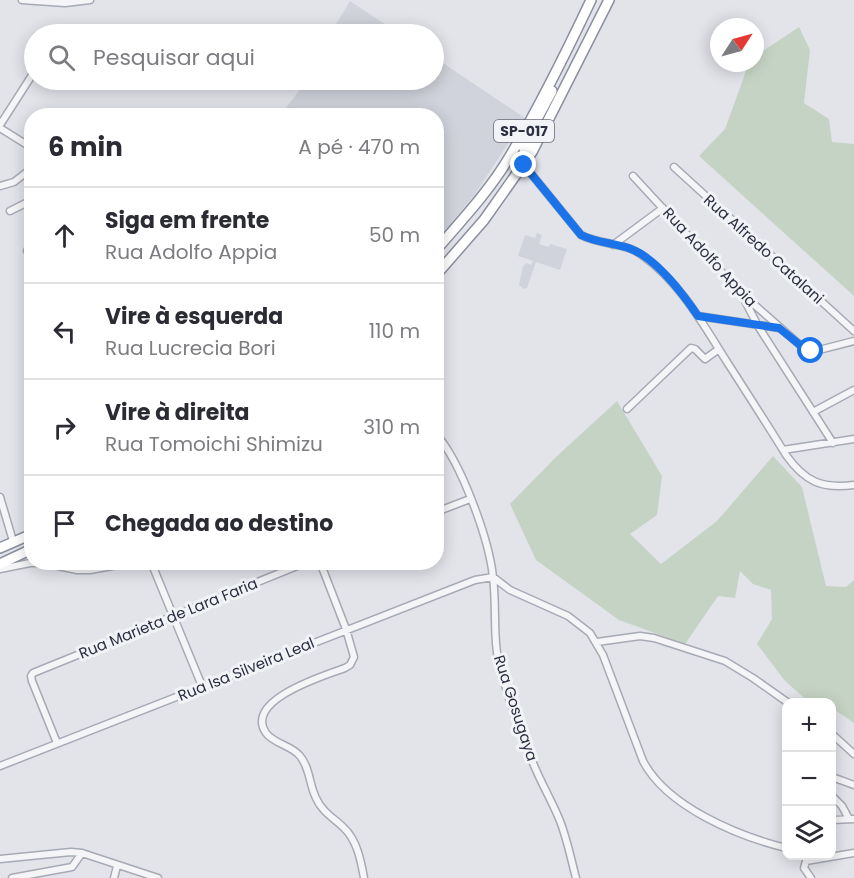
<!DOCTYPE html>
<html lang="pt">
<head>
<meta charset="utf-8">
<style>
  body { margin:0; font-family:Poppins,sans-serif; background:#f7f7f7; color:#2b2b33 }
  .controls { position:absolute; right:18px; bottom:18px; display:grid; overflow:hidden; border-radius:12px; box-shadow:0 3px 15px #0003 }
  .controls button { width:54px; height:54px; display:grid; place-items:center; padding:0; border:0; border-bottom:2px solid #e1e1e2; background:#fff; color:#2b2b33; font:30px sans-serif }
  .compass { position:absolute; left:710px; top:18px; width:54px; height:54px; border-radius:50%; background:#fff; box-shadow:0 3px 15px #0003; rotate:54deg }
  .stop { position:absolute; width:18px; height:18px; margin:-14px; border:4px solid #1a73e8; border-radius:50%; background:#fff }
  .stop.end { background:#1a73e8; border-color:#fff; box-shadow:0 2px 6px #0008 }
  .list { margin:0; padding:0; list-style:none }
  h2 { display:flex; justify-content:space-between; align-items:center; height:78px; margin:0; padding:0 24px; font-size:26px }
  h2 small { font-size:20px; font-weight:400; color:#7c7c81 }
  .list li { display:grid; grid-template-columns:39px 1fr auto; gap:18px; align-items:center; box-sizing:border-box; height:96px; padding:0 24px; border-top:2px solid #e1e1e2 }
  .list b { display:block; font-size:22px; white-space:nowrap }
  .list p { margin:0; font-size:20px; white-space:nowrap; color:#7c7c81 }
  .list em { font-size:20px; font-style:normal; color:#7c7c81 }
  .icon { flex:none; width:33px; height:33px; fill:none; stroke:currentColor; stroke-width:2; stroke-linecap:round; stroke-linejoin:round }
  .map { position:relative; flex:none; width:854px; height:878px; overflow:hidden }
  .search { position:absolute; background:#fff; box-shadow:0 3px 15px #0003; left:24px; top:24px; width:420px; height:66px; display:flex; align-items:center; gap:15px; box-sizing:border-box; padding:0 21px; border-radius:33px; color:#7c7c81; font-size:22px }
  .panel { position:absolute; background:#fff; box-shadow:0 3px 15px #0003; left:24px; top:108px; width:420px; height:462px; border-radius:24px }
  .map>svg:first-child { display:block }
  .built { fill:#d0d3db }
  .green { fill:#c5d3c4 }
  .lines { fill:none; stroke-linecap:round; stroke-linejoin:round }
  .minor-casing { stroke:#a7aab4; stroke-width:9 }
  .highway-casing { stroke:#8a8f9f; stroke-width:12 }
  .minor { stroke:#f5f5f8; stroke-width:6 }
  .highway { stroke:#fff; stroke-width:9 }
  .route { stroke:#1a73e8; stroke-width:8 }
  .labels { text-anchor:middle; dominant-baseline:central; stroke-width:6; stroke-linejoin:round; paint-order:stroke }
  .shield { fill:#f2f3f7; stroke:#676a78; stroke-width:1.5 }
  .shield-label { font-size:14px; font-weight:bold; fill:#2b2f41 }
  .street-label { font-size:15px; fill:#2b2f41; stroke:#f2f3f7 }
</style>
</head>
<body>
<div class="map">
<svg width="854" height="878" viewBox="0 0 854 878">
  <rect width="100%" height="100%" fill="#e2e4ea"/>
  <!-- built -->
  <path class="built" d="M350 1 400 34H330Z
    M434 57 525 118 475 194 437 240 436 116H280L307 80H434Z
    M537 233 542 235 539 244 549 247 550 244 567 249 560 270 536 262 527 288 524 289 519 285 523 266 526 263 531 265 533 261 518 256 525 235 535 238Z"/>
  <!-- green -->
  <path class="green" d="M799 27 810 50 804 103 829 119 832 142 854 144V296L699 156 725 129 749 63H755V56Z
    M617 401 662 476 657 515 630 534 661 564 717 521 773 456 802 487 826 586 846 587 854 580V723L835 710H832V702H809L785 681 757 644 772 619 771 590 753 584 740 571 735 598 718 596 685 644 619 620 536 560 510 504 556 457Z"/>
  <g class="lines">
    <defs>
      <path id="minor" d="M22 0 65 3 90 0
        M0 125 34 72
        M0 128 32 148
        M524 165 581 235C600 245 624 242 642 255 680 282 703 324 727 362 747 393 767 424 786 455 805 482 822 489 854 485
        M674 167 854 331
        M633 176 741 293 800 345 815 351 854 341
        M0 186 14 182 32 168
        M10 211 32 200
        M613 245 663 208
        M27 251 32 243
        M744 299 758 326 833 443
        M698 316 779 328
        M627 409 691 348 695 349 705 359 719 349
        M813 412 854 390
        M436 434C461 462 489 539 493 577 497 609 492 641 501 672 510 703 521 733 533 763 541 783 552 801 560 821 567 839 571 859 576 878
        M783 450 854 439
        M0 497 13 541
        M436 512 470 499
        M151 562 202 686
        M320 562 346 629 354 657 350 665 345 668C326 675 243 700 266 733 274 744 291 745 300 756 310 768 309 784 316 798 322 812 334 818 344 828 357 840 361 861 364 878
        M0 569 30 563H44L77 570H90L134 562
        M597 642 640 636 654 638 725 661 753 678 787 702
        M832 734 854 754
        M57 743 32 681 31 676 33 673 307 562
        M0 766 475 580 493 577 510 590 568 616 590 633 603 655 643 761C667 807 738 836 786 848
        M832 777 854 785
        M832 796 842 806 849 819
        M832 820 854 819
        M82 853 158 878
        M0 859 71 852 82 853 72 867 12 878
        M114 878 117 866
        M811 878 804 868 806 861 854 853"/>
      <path id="highway" d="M530 132 552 91
        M532 152H526L524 149 536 128
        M436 250C462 220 490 190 510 156 540 106 566 53 591 0
        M436 275 484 220 532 152 609 0
        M0 548 32 534
        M0 564 32 549"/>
    </defs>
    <!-- minor casing -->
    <use href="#minor" class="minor-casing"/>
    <!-- highway casing -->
    <use href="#highway" class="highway-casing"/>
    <!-- minor -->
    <use href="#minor" class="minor"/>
    <!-- highway -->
    <use href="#highway" class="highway"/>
  </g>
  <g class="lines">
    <!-- route -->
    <path class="route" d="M524 165 581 235C597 243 615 243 631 249 657 259 683 294 698 316L779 328 800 345 811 351"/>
  </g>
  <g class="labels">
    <!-- shield labels -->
    <rect class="shield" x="494" y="120" width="60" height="22" rx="4.5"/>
    <g class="shield-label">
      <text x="524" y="131">SP-017</text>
    </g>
    <!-- street labels -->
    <g class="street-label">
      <text transform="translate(764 249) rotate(42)">Rua Alfredo Catalani</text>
      <text transform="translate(710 257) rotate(47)">Rua Adolfo Appia</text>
      <text transform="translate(168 618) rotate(-22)">Rua Marieta de Lara Faria</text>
      <text transform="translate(246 669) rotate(-22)">Rua Isa Silveira Leal</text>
      <text transform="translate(516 708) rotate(72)">Rua Gosugaya</text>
    </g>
  </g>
</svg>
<div class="controls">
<button>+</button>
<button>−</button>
<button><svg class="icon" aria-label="layers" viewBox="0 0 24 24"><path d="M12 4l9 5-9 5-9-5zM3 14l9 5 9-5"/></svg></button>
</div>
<svg class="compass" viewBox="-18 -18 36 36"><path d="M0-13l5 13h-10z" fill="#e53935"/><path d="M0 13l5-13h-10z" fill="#7c7c81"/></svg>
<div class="stop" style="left:811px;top:351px"></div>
<div class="stop end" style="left:524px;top:165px"></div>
<div class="search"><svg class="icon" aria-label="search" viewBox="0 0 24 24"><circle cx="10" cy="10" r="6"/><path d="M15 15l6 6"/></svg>Pesquisar aqui</div>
<section class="panel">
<h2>6 min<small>A pé · 470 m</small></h2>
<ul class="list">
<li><svg class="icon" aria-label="ahead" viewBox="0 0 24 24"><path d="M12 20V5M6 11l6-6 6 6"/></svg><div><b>Siga em frente</b><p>Rua Adolfo Appia</p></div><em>50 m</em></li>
<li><svg class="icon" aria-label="left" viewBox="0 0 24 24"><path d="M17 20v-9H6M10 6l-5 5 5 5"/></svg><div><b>Vire à esquerda</b><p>Rua Lucrecia Bori</p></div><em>110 m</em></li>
<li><svg class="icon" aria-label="right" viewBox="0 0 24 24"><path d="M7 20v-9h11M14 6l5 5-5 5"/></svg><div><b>Vire à direita</b><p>Rua Tomoichi Shimizu</p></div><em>310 m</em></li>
<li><svg class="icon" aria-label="arrive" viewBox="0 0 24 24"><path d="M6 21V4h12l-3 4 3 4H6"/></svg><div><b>Chegada ao destino</b></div></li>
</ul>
</section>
</div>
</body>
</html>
